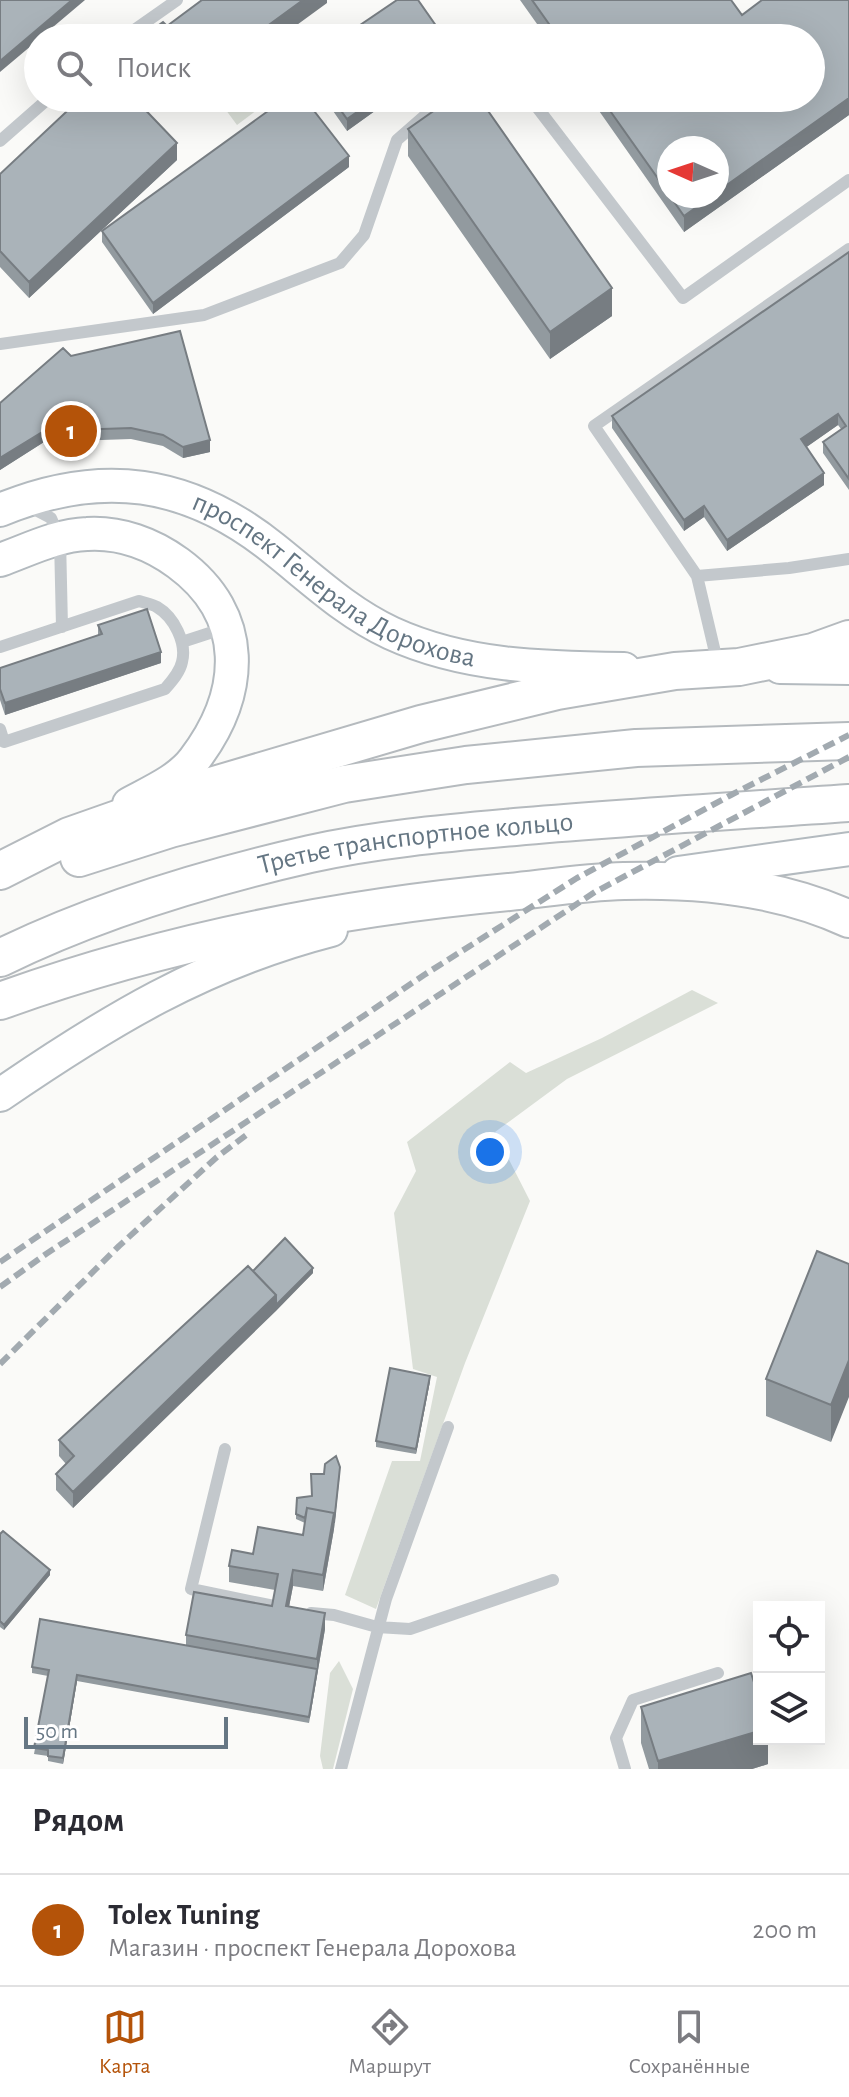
<!DOCTYPE html>
<html lang="ru">
<head>
<meta charset="utf-8">
<style>
  body { margin:0; font-family:"Alegreya Sans",sans-serif; background:#f2f2f3; color:#2b2b33 }
  .controls { position:absolute; right:24px; bottom:24px; display:grid; overflow:hidden; border-radius:0px; box-shadow:0 8px 32px #0002 }
  .controls button { width:72px; height:72px; display:grid; place-items:center; padding:0; border:0; border-bottom:2px solid #e1e1e2; background:#fff; color:#2b2b33; font:40px sans-serif }
  .compass { position:absolute; left:657px; top:136px; width:72px; height:72px; border-radius:50%; background:#fff; box-shadow:0 8px 32px #0002; rotate:273deg }
  .scale { position:absolute; left:24px; bottom:20px; width:204px; box-sizing:border-box; padding-left:8px; border:4px solid #657683; border-top:0; font-size:22px; line-height:28px; white-space:nowrap; color:#657683; -webkit-text-stroke:6px #fff; paint-order:stroke }
  .you { position:absolute; left:490px; top:1152px; width:28px; height:28px; margin:-20px; border:6px solid #fff; border-radius:50%; background:#1a73e8; box-shadow:0 0 0 12px #1a73e833 }
  .badge { display:grid; place-items:center; width:52px; height:52px; border-radius:50%; background:#b45309; color:#fff; font-size:26px; font-weight:700 }
  .pin { position:absolute; translate:-50% -50%; border:4px solid #fff; box-shadow:0 2px 8px #0006 }
  .list { margin:0; padding:0; list-style:none }
  h2 { display:flex; justify-content:space-between; align-items:center; height:104px; margin:0; padding:0 32px; font-size:34px }
  h2 small { font-size:26px; font-weight:400; color:#7c7c81 }
  .list li { display:grid; grid-template-columns:52px 1fr auto; gap:24px; align-items:center; box-sizing:border-box; height:112px; padding:0 32px; border-top:2px solid #e1e1e2 }
  .list b { display:block; font-size:30px; white-space:nowrap }
  .list p { margin:0; font-size:26px; white-space:nowrap; color:#7c7c81 }
  .list em { font-size:26px; font-style:normal; color:#7c7c81 }
  .icon { flex:none; width:44px; height:44px; fill:none; stroke:currentColor; stroke-width:2; stroke-linecap:round; stroke-linejoin:round }
  .map { position:relative; flex:none; width:849px; height:1769px; overflow:hidden }
  .search { position:absolute; background:#fff; box-shadow:0 8px 32px #0002; left:24px; right:24px; top:24px; height:88px; display:flex; align-items:center; gap:20px; box-sizing:border-box; padding:0 28px; border-radius:44px; color:#7c7c81; font-size:30px }
  .sheet { height:216px; background:#fff }
  nav { display:flex; justify-content:space-around; align-items:center; box-sizing:border-box; height:112px; border-top:2px solid #e1e1e2; background:#fff; font-size:22px; color:#7c7c81 }
  nav a { display:grid; justify-items:center; gap:4px }
  nav .on { color:#b45309 }
  .map>svg:first-child { display:block }
  .green { fill:#dadfd7 }
  .lines { fill:none; stroke-linecap:round; stroke-linejoin:round }
  .secondary-casing { stroke:#b3babf; stroke-width:36 }
  .primary-casing { stroke:#b5babe; stroke-width:40 }
  .service { stroke:#c3c8cc; stroke-width:12 }
  .secondary { stroke:#fff; stroke-width:32 }
  .primary { stroke:#fff; stroke-width:36 }
  .rail { stroke:#a2aab0; stroke-width:6; stroke-dasharray:12 6; stroke-linecap:butt }
  .wall { fill:#929a9f; fill-rule:evenodd }
  .shaded-wall { fill:#777d82 }
  .building { fill:#aab3b9; stroke:#777d82; stroke-width:2 }
  .labels { text-anchor:middle; dominant-baseline:central; stroke-width:8; stroke-linejoin:round; paint-order:stroke }
  .street-label { font-size:28px; fill:#657683; stroke:#fff }
</style>
</head>
<body>
<div class="map">
<svg width="849" height="1769" viewBox="0 0 849 1769">
  <rect width="100%" height="100%" fill="#fafaf8"/>
  <!-- green -->
  <path class="green" d="M217 98H273L237 125Z
    M692 990 718 1003 567 1079 495 1132 530 1201 465 1363 376 1609 345 1595 392 1461H420L437 1377 413 1369 394 1213 416 1171 407 1142 510 1062 526 1073 602 1038Z
    M339 1661 353 1689 333 1769H323L320 1756 330 1673Z"/>
  <g class="lines">
    <defs>
      <g id="secondary">
        <path id="s1" d="M0 510C101 468 188 480 273 548 312 579 346 612 391 633 465 667 545 668 624 669"/>
        <path d="M0 560C28 550 57 535 87 534 120 532 152 544 178 563 249 615 245 693 194 760 179 780 151 792 129 804"/>
        <path d="M780 667 849 668"/>
        <path d="M678 873 849 849"/>
        <path d="M0 1095C108 1021 203 963 331 930"/>
      </g>
      <g id="primary">
        <path d="M79 858 170 829 344 784 466 765 636 748 849 741"/>
        <path d="M0 871 69 836 211 786 421 724 557 691 675 671 739 667 813 652 849 639"/>
        <path id="s2" d="M0 958C98 910 205 878 310 854 377 839 448 833 515 827 626 817 738 811 849 803"/>
        <path d="M0 1001C164 942 336 908 509 892 547 888 586 882 624 881 699 879 780 887 849 919"/>
      </g>
    </defs>
    <!-- secondary casing -->
    <use href="#secondary" class="secondary-casing"/>
    <!-- primary casing -->
    <use href="#primary" class="primary-casing"/>
    <!-- service -->
    <path class="service" d="M123 38 177 0
      M530 98 683 298 849 180
      M0 141 49 98
      M0 344 204 315 340 263 364 235 397 140 445 98
      M28 506 51 518 60 539 62 627
      M697 576 594 426 849 249
      M182 642 225 628
      M0 647 139 601C145 603 152 604 157 607 174 617 187 643 182 662 180 672 172 681 165 689L4 742 0 729
      M718 665 697 576 789 568 849 559
      M225 1449 191 1589 274 1606
      M311 1613 334 1615 377 1627 410 1629 553 1580
      M341 1769 386 1599 448 1427
      M625 1769 616 1738 633 1700 718 1673"/>
    <!-- secondary -->
    <use href="#secondary" class="secondary"/>
    <!-- primary -->
    <use href="#primary" class="primary"/>
    <!-- rail -->
    <path class="rail" d="M0 1262 424 975 577 878 731 795 849 735
      M0 1287 46 1254 595 892 849 757
      M0 1364 119 1246 217 1157 249 1133"/>
  </g>
  <!-- wall -->
  <path class="wall" d="M520 0H731L742 15 762 0H849V115L684 232 590 98H811V38H547ZM669 148H717V196H669Z
    M175 98H196L183 108Z
    M324 98H393L347 131Z
    M408 129 612 316 550 359 408 156Z
    M177 160 29 298 0 267V174Z
    M349 167 153 314 102 242V231Z
    M849 252V490L823 453V442L841 429 838 425 806 447 824 485 727 551 704 517 684 531 612 428V416Z
    M71 356 210 452 183 458 163 446 131 439 44 442 0 470V403Z
    M98 625 161 663 5 715 0 700V668L98 635Z
    M849 1264 831 1442 766 1416V1379Z
    M253 1271 313 1273 73 1508 56 1490V1474L66 1464 59 1456V1440Z
    M430 1381 416 1454 376 1447V1441Z
    M340 1473 334 1529 323 1591 293 1586 289 1607 325 1629 309 1723 77 1681 63 1764 48 1761V1756L34 1754 48 1676 32 1673V1667L186 1646V1635L272 1606 275 1590 229 1582V1566L253 1554 303 1535 305 1523 296 1519V1514L312 1497Z
    M0 1534 50 1575 4 1630 0 1627Z
    M641 1707 768 1739V1764L752 1769H649L641 1743Z"/>
  <!-- shaded-wall -->
  <path class="shaded-wall" d="M72 0H85L40 38H38V40L0 72V61Z
    M303 0H327V3L279 38H251Z
    M439 30V38H427Z
    M183 98H196L183 108Z
    M377 98H393L347 131V119Z
    M849 98V115L684 232V216L712 196H717V192Z
    M177 143V160L29 298V282Z
    M349 156V167L153 314V303Z
    M612 288V316L550 359V332Z
    M838 414V425L801 451V439Z
    M44 431V442L0 470V458Z
    M210 440V452L183 458V447Z
    M824 473V485L727 551V540Z
    M704 506V517L684 531V520Z
    M161 652V663L5 715V703Z
    M313 1268V1273L276 1311 73 1508V1492L276 1295Z
    M849 1360V1397L831 1442V1405Z
    M430 1376V1381L416 1454V1449Z
    M340 1467 334 1529 323 1591V1575Z
    M50 1570V1575L4 1630V1625Z
    M293 1570V1586L286 1622V1606Z
    M325 1613V1629L309 1723 317 1669V1659Z
    M77 1675V1681L63 1764V1758Z
    M759 1731V1739H768V1764L752 1769H658V1761Z"/>
  <!-- building -->
  <path class="building" d="M0 0H72L0 61Z
    M202 0H303L251 38H147L145 35 163 22 167 26Z
    M397 0H418L439 30 427 38H341Z
    M532 0H731L742 15 762 0H849V98L717 192V148H669V194L601 98H811V38H559Z
    M81 98H134L177 143 29 282 0 251V174Z
    M286 98H304L349 156 153 303 102 231Z
    M332 98H377L347 119Z
    M452 98H479L612 288 550 332 408 129Z
    M670 196H712L684 216Z
    M849 252V479L823 442 846 426 838 414 801 439 824 473 727 540 704 506 684 520 612 416Z
    M180 331 210 440 183 447 163 435 131 428 44 431 0 458V403L63 348 71 356Z
    M147 609 161 652 5 703 0 689V668L102 634 98 625Z
    M285 1238 313 1268 276 1305V1295L253 1271Z
    M817 1251 849 1264V1360L831 1405 766 1379Z
    M248 1266 276 1295 73 1492 56 1474 74 1456 59 1440Z
    M390 1368 430 1376 416 1449 376 1441Z
    M336 1456 340 1467 334 1523V1513L307 1508 305 1518 296 1514 297 1498 312 1496 311 1474H324L325 1464Z
    M307 1508 334 1513 323 1575 293 1570 286 1606 325 1613 317 1659 186 1635 194 1592 272 1606 278 1574 229 1566 232 1550 253 1554 258 1527 303 1535Z
    M3 1531 50 1570 4 1625 0 1621V1534Z
    M40 1619 317 1669 309 1717 77 1675 63 1758 48 1756V1750L34 1748 49 1670 32 1667Z
    M751 1673 759 1698V1731L658 1761 641 1707Z"/>
  <g class="labels">
    <!-- street labels -->
    <g class="street-label">
      <text stroke="none"><textPath href="#s1" startOffset="362">проспект Генерала Дорохова</textPath></text>
      <text stroke="none"><textPath href="#s2" startOffset="434">Третье транспортное кольцо</textPath></text>
    </g>
  </g>
</svg>
<div class="controls">
<button><svg class="icon" aria-label="locate" viewBox="0 0 24 24"><circle cx="12" cy="12" r="6"/><path d="M12 2v4M12 18v4M2 12h4M18 12h4"/></svg></button>
<button><svg class="icon" aria-label="layers" viewBox="0 0 24 24"><path d="M12 4l9 5-9 5-9-5zM3 14l9 5 9-5"/></svg></button>
</div>
<svg class="compass" viewBox="-18 -18 36 36"><path d="M0-13l5 13h-10z" fill="#e53935"/><path d="M0 13l5-13h-10z" fill="#7c7c81"/></svg>
<div class="scale">50 m</div>
<div class="you"></div>
<div class="pin badge" style="left:71px;top:431px">1</div>
<div class="search"><svg class="icon" aria-label="search" viewBox="0 0 24 24"><circle cx="10" cy="10" r="6"/><path d="M15 15l6 6"/></svg>Поиск</div>
</div>
<section class="sheet">
<h2>Рядом<small></small></h2>
<ul class="list">
<li><span class="badge">1</span><div><b>Tolex Tuning</b><p>Магазин · проспект Генерала Дорохова</p></div><em>200 m</em></li>
</ul>
</section>
<nav>
<a class="on"><svg class="icon" aria-label="map" viewBox="0 0 24 24"><path d="M3 6l6-2 6 2 6-2v14l-6 2-6-2-6 2zM9 4v14M15 6v14"/></svg>Карта</a>
<a><svg class="icon" aria-label="directions" viewBox="0 0 24 24"><path d="M12 3l9 9-9 9-9-9zM9 14v-3h6M13 9l2 2-2 2"/></svg>Маршрут</a>
<a><svg class="icon" aria-label="saved" viewBox="0 0 24 24"><path d="M7 4h10v16l-5-4-5 4z"/></svg>Сохранённые</a>
</nav>
</body>
</html>
